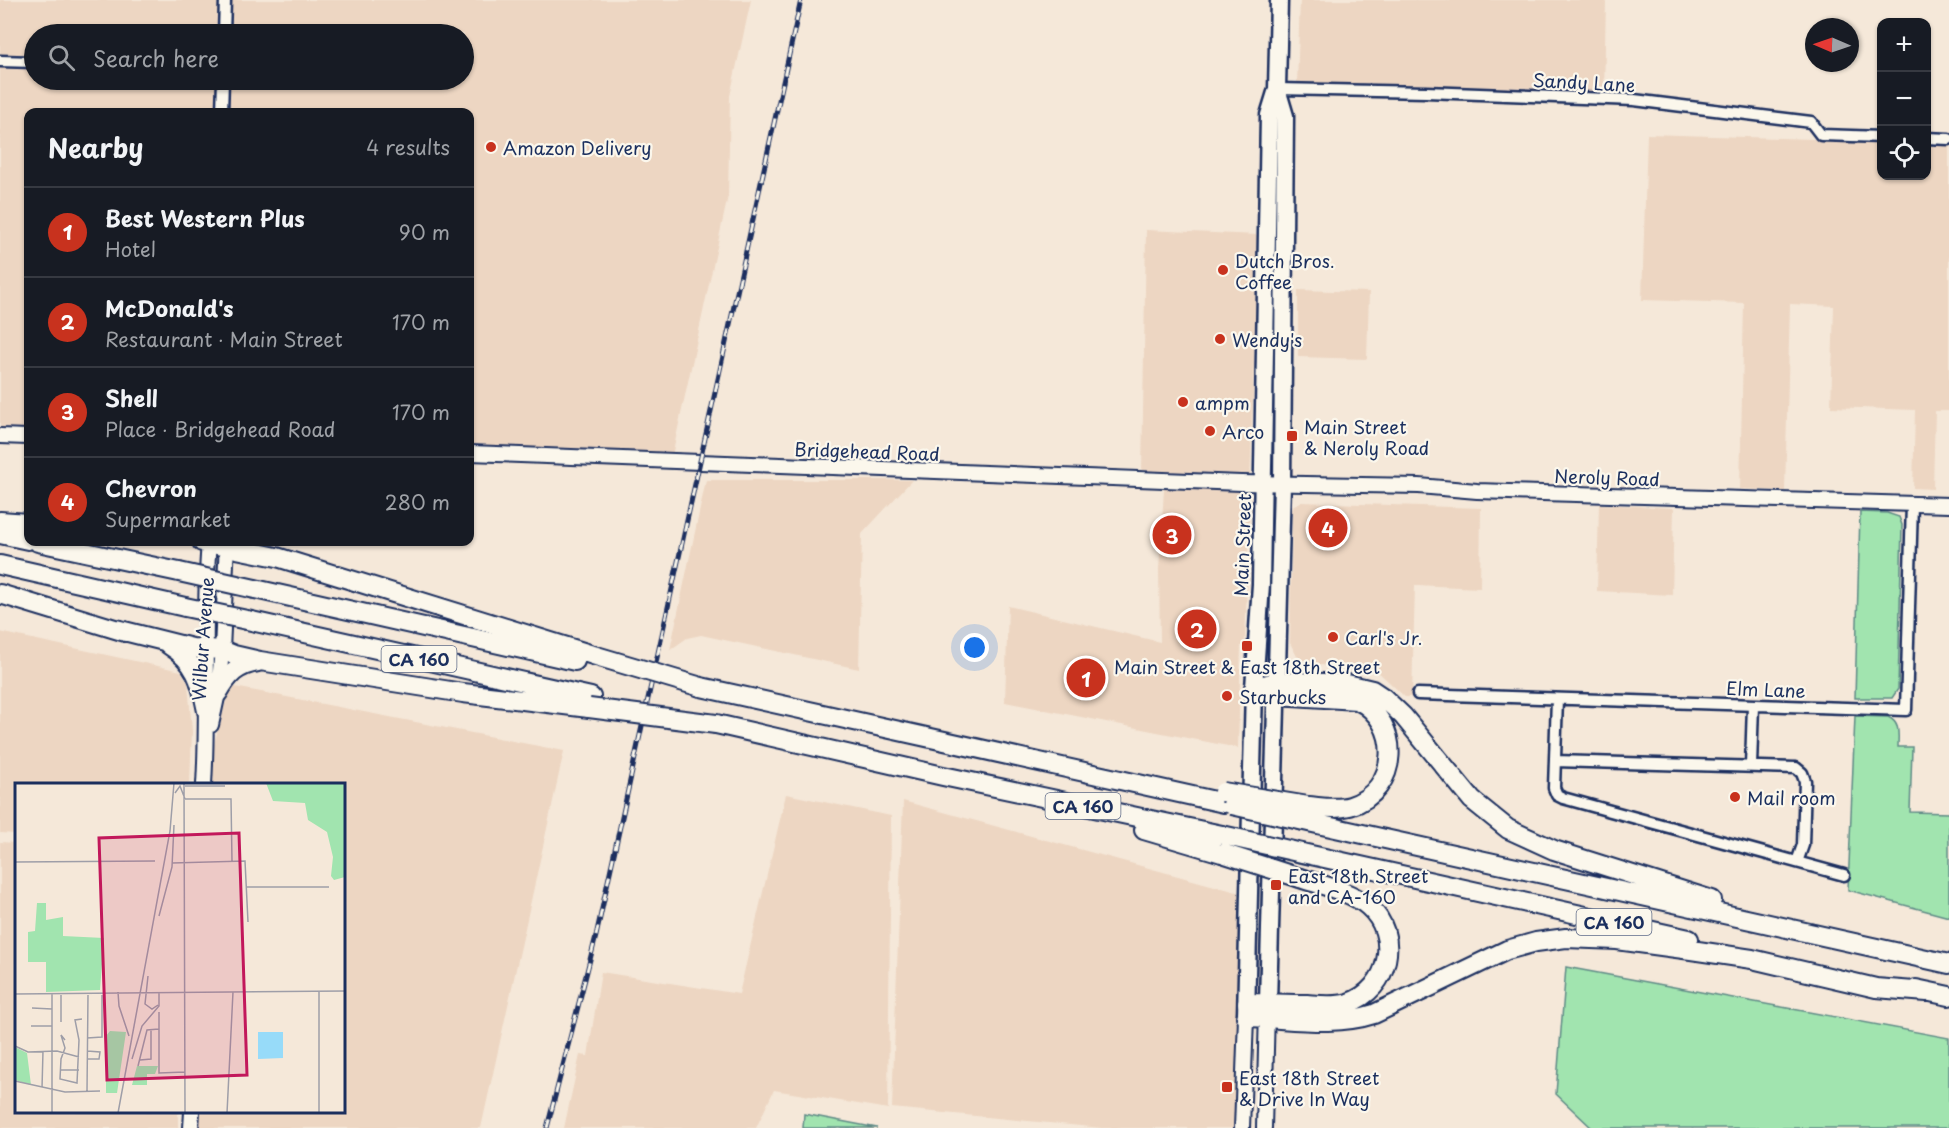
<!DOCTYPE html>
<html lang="en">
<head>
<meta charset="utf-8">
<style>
  body { margin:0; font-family:"Playpen Sans",sans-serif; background:#20242c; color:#f1f3f6 }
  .controls { position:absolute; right:18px; top:18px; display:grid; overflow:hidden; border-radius:12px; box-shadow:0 2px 4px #0004 }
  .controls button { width:54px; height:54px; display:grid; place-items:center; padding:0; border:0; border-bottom:2px solid #363941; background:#171b24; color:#f1f3f6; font:30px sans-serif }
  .compass { position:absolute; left:1805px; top:18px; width:54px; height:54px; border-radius:50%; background:#171b24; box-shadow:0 2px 4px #0004; rotate:272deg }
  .you { position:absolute; left:975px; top:648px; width:21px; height:21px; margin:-15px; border:4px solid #fff; border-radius:50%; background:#1a73e8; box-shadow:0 0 0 9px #1a73e833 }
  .badge { display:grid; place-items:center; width:39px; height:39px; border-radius:50%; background:#c8321e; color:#fff; font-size:20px; font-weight:700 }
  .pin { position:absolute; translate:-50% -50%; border:3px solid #fff; box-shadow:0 2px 6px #0006 }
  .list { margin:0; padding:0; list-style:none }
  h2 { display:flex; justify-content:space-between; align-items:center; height:78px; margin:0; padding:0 24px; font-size:26px }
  h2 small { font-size:20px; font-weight:400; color:#9ea1a6 }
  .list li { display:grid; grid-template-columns:39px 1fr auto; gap:18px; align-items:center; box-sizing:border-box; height:90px; padding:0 24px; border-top:2px solid #363941 }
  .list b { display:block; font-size:22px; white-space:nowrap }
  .list p { margin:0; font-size:20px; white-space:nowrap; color:#9ea1a6 }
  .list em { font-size:20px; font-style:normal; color:#9ea1a6 }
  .icon { flex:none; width:33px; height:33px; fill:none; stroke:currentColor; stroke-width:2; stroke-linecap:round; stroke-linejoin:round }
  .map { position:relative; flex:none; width:1949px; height:1128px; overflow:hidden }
  .search { position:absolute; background:#171b24; box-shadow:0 2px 4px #0004; left:24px; top:24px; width:450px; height:66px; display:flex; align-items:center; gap:15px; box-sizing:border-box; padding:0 21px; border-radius:33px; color:#9ea1a6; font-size:22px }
  .panel { position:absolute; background:#171b24; box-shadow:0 2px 4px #0004; left:24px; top:108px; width:450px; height:438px; border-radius:12px }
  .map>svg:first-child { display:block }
  .built { fill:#edd6c2; fill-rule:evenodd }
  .green { fill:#a1e4af; stroke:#5e8a86; stroke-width:1.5 }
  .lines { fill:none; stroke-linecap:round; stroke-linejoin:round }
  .street-casing { stroke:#1b2f5e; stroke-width:15 }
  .secondary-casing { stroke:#1b2f5e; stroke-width:18 }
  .primary-casing { stroke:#1b2f5e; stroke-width:21 }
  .highway-casing { stroke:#1b2f5e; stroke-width:22 }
  .street { stroke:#fbf7ec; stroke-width:10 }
  .secondary { stroke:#fbf7ec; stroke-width:14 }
  .primary { stroke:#fbf7ec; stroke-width:16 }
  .highway { stroke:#fbf7ec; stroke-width:18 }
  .rail-casing { stroke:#1b2f5e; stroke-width:5 }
  .rail { stroke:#fbf7ec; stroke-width:3; stroke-dasharray:9; stroke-linecap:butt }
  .highway-bridge-casing { stroke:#1b2f5e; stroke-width:22; stroke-linecap:butt }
  .highway-bridge { stroke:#fbf7ec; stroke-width:18 }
  .poi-dot { fill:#c8321e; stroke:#fbf7ec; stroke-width:2 }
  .labels { text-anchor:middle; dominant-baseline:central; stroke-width:4.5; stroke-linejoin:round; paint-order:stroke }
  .shield { fill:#fbf7ec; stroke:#5e6b89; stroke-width:1.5 }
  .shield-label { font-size:16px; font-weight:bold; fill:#1b2f5e }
  .street-label { font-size:18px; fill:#1b2f5e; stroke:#fbf7ec }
  .poi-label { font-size:18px; fill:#1b2f5e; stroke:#fbf7ec; text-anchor:start }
  .inset-road { fill:none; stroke:#9e9ea8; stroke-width:1.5 }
  .view { fill:#c2185b; fill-opacity:0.15; stroke:#c2185b; stroke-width:3 }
  .inset-edge { fill:none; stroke:#1b2f5e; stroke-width:3 }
</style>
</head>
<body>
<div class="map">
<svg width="1949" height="1128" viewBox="0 0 1949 1128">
  <rect width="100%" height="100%" fill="#f5e8d9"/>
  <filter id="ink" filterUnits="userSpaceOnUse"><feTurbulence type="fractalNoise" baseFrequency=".0167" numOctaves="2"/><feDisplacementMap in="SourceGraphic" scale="12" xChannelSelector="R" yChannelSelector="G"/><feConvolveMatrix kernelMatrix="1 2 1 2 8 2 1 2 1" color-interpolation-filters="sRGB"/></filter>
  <g filter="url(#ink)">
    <!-- built -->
    <path class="built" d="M0 0H751L730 96 728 196 672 456 470 449V112H28V431L0 430ZM34 34H464V80H34Z
      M1300 0H1606L1604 93 1297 84Z
      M1647 134 1881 141 1882 176H1926L1927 142 1949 143V411H1935L1933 489 1913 488 1915 410 1831 407 1834 306 1790 304 1785 491 1740 489 1744 303 1642 300Z
      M1146 230 1258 235 1245 646H1241L1238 748 1005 702 1008 606 1160 642 1159 569 1165 474 1142 472Z
      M1298 290 1369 292 1367 359 1298 357Z
      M706 480H912L862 534 859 669 701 635 687 638 670 650Z
      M1301 502 1481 508 1480 588 1415 585 1412 697H1405L1374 668 1301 664 1290 643 1292 511 1294 505Z
      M1599 504 1674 508 1672 595 1597 591Z
      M0 632 181 671 188 683 192 731 190 784H16V834L0 833Z
      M230 686 564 751 481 1128H197V1112H344V784H210L212 751Z
      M786 794 891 816 888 1109 774 1090 756 1128H564L580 1055 588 1056 601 972 739 994Z
      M903 801 1244 894 1239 1128H1102L892 1108Z
      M0 842 16 843V1112H178V1128H0Z"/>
    <!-- green -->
    <path class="green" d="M1860 512 1887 513 1899 517 1902 525 1898 689 1892 698H1855Z
      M1855 716 1888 717C1901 723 1898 735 1898 747H1912L1910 812 1949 813V917L1848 890Z
      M1566 967 1949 1038V1128H1592L1556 1094Z
      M804 1114 877 1128H803Z"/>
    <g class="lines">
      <defs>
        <path id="street" d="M224 34 225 0
          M0 61 34 62
          M1277 89 1426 92 1634 100 1811 122 1821 135 1882 137
          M222 112 223 80
          M1926 138 1949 139
          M1418 694 1906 710 1912 504
          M1557 699 1554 788 1557 795 1563 798 1844 875
          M1555 761 1796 768 1802 773 1805 781 1803 845 1797 862
          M1751 766 1753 705"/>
        <path id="secondary" d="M0 436 28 437
          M470 453 1241 483 1419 486 1477 491 1949 505
          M211 725 218 693 222 650 227 542
          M204 784C209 704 202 622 209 542
          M191 1128 192 1112
          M1242 1128 1246 1017
          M1264 1128 1267 1010"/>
        <path id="primary" d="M1268 1003 1282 484 1285 116 1277 89
          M1246 1016 1254 688 1261 584 1269 115 1277 89 1279 0"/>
        <path id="highway" d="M0 521 28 523
          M0 534 28 540
          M38 542 179 572
          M202 542 277 557 593 655
          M0 565 185 607
          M255 589 575 661
          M0 594 125 632
          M247 620 591 697
          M116 629 192 648 222 650 234 655 260 661 463 693 589 708
          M169 645C196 662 201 681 207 711
          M701 687 1224 803
          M1254 688 1277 681 1347 684 1372 690 1384 698 1403 716 1472 800 1508 829 1554 850 1712 900
          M1254 688 1276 695 1357 700C1403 722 1400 791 1350 806 1336 810 1322 807 1308 806
          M218 693C228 675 237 665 258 662
          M716 724 943 776 1222 835
          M1304 821 1949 964
          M1144 830 1222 853
          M1302 853 1689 939
          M1916 989 1949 996
          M1247 1003C1267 1003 1287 1004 1307 1004 1320 1005 1335 1007 1348 1003 1390 989 1401 935 1368 906 1350 891 1321 885 1300 878
          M1246 1017C1288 1018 1334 1027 1374 1014L1507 950 1536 942 1566 938 1617 940 1691 950 1752 959 1876 988 1927 992"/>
      </defs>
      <!-- street casing -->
      <use href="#street" class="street-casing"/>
      <!-- secondary casing -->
      <use href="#secondary" class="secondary-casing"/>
      <!-- primary casing -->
      <use href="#primary" class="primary-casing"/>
      <!-- highway casing -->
      <use href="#highway" class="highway-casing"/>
      <!-- street -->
      <use href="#street" class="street"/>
      <!-- secondary -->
      <use href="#secondary" class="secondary"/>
      <!-- primary -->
      <use href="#primary" class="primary"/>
      <!-- highway -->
      <use href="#highway" class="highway"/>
      <defs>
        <path id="rail" d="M547 1128 596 936 801 0"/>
      </defs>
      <!-- rail casing -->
      <use href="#rail" class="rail-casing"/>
      <!-- rail -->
      <use href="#rail" class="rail"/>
      <defs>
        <path id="highway-bridge" d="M179 572 255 589
          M185 607 247 620
          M593 655 701 687
          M589 708 716 724
          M1223 792 1308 806
          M1232 805 1304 821
          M1222 835 1302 853
          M1222 853 1300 878"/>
      </defs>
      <!-- highway-bridge casing -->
      <use href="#highway-bridge" class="highway-bridge-casing"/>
      <!-- highway-bridge -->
      <use href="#highway-bridge" class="highway-bridge"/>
    </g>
  </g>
  <!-- markers -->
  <g class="poi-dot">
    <circle cx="491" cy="147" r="6"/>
    <circle cx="1223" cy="270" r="6"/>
    <circle cx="1220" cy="339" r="6"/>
    <circle cx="1183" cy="402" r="6"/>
    <circle cx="1210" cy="431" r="6"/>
    <rect x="1286" y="430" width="12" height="12" rx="3"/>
    <circle cx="1333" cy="637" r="6"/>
    <rect x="1241" y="640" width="12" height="12" rx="3"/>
    <circle cx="1227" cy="696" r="6"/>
    <circle cx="1735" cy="797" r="6"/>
    <rect x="1270" y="879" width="12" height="12" rx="3"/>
    <rect x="1221" y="1081" width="12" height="12" rx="3"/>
  </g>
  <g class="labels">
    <!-- shield labels -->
    <g class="shield">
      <rect x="381.5" y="646" width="75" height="26" rx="4.5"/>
      <rect x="1045.5" y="793" width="75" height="26" rx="4.5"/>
      <rect x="1576.5" y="909" width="75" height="26" rx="4.5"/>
    </g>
    <g class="shield-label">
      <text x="419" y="659">CA 160</text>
      <text x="1083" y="806">CA 160</text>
      <text x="1614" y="922">CA 160</text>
    </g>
    <!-- street labels -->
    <g class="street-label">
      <text transform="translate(1584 82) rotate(3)">Sandy Lane</text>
      <text transform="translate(867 451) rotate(2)">Bridgehead Road</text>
      <text transform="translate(1607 477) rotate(2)">Neroly Road</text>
      <text transform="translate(1242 545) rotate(-88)">Main Street</text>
      <text transform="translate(202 639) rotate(-86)">Wilbur Avenue</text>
      <text transform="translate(1766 689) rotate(2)">Elm Lane</text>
    </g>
    <!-- poi labels -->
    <g class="poi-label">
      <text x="503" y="147">Amazon Delivery</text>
      <text x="1235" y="260">Dutch Bros.<tspan x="1235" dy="21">Coffee</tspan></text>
      <text x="1232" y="339">Wendy's</text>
      <text x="1195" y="402">ampm</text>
      <text x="1304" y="426">Main Street<tspan x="1304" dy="21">&amp; Neroly Road</tspan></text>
      <text x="1222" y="431">Arco</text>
      <text x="1345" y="637">Carl's Jr.</text>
      <text x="1247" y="666" text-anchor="middle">Main Street &amp; East 18th Street</text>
      <text x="1239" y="696">Starbucks</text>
      <text x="1747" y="797">Mail room</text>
      <text x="1288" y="875">East 18th Street<tspan x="1288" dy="21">and CA-160</tspan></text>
      <text x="1239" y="1077">East 18th Street<tspan x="1239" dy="21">&amp; Drive In Way</tspan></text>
    </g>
  </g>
  <!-- overview -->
  <g transform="translate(15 783)">
    <rect width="330" height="330" fill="#f5e8d9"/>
    <path d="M251 0H330V94L319 97 316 93 318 74 312 49 293 37 290 20 258 18ZM22 120H31V137L48 134V153L89 155 85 207 31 209V179H13V149L20 148ZM95 248 111 249 102 310H91V253ZM0 264 12 270 16 302 0 297ZM122 283H143L140 291H132V302H117Z" fill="#a1e4af"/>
    <path d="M243 249H268V275L243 276Z" fill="#97dbf9"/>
    <path class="inset-road" d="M169 0 170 330M170 3H210M160 10 165 3 170 16M170 16H216L217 78M0 79 140 78M157 80 230 78 233 139M231 104H314M144 133 157 84 159 42M133 193 130 221 137 226 143 222M103 209 104 223 114 253M37 210V330M0 211 330 208M46 212V239M17 225 37 226M144 229V290L170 289M16 243H37M72 255 87 254V212M50 257 46 252 50 265 46 276 45 296 62 300 64 257 60 237 67 236M0 263 13 269 42 268 64 274M72 268 85 269 84 276H73M117 276 127 243 144 223V209M125 277 136 276V246M123 283 132 247 144 246M45 287H64M0 298 50 309 85 308M27 305 28 268M72 309 73 212M103 330 155 48 159 0M212 330 218 209M304 330V208"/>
    <path class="view" d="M224 50 232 292 92 297 84 55Z"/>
    <rect width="330" height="330" class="inset-edge"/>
  </g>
</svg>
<div class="controls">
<button>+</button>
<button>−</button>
<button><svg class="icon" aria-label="locate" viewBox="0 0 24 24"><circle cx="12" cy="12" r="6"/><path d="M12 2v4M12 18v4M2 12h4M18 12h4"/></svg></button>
</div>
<svg class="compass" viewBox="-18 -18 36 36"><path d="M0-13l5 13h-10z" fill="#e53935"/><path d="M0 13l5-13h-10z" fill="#9ea1a6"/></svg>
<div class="you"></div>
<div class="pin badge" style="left:1086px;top:678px">1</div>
<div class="pin badge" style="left:1197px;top:629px">2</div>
<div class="pin badge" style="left:1172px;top:535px">3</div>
<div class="pin badge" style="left:1328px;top:528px">4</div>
<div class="search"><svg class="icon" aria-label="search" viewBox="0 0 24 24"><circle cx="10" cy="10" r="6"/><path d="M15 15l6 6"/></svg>Search here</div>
<section class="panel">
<h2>Nearby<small>4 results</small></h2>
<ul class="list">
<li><span class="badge">1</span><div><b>Best Western Plus</b><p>Hotel</p></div><em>90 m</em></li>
<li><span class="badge">2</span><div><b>McDonald's</b><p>Restaurant · Main Street</p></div><em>170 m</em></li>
<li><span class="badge">3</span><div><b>Shell</b><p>Place · Bridgehead Road</p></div><em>170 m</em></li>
<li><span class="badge">4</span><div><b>Chevron</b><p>Supermarket</p></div><em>280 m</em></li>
</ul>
</section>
</div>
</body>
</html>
